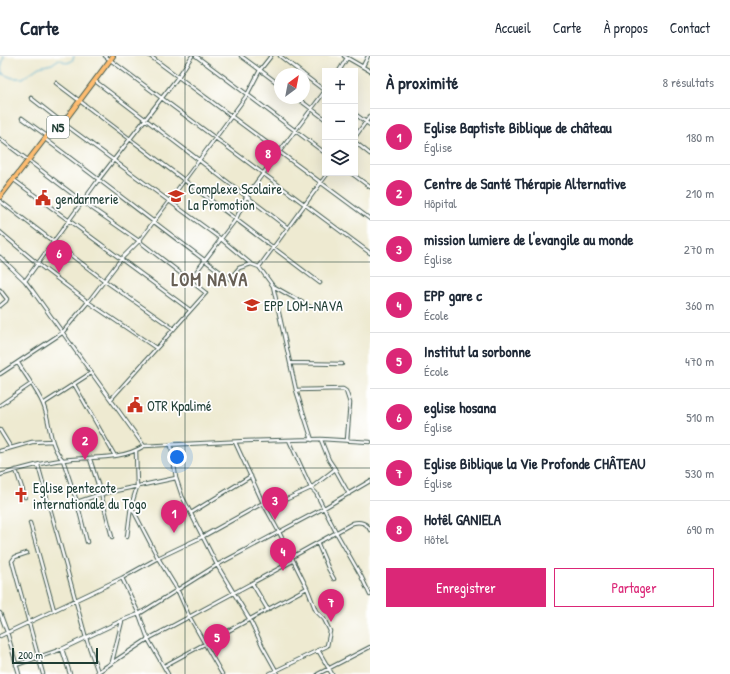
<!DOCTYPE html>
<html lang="fr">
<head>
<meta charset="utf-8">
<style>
  body { margin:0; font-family:"Patrick Hand",sans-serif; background:#f2f2f3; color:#1f2937 }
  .controls { position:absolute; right:12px; top:12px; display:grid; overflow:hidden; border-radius:0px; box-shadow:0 4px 16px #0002 }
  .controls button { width:36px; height:36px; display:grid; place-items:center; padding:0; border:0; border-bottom:1px solid #e0e1e3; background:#fff; color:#1f2937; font:20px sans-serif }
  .compass { position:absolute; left:274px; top:12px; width:36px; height:36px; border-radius:50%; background:#fff; box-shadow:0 4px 16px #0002; rotate:32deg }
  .scale { position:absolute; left:12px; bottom:10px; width:86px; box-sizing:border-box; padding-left:4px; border:2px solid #1f3d34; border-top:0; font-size:11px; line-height:14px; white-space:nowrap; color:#1f3d34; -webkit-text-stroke:3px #fff; paint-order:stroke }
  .you { position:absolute; left:177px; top:401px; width:14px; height:14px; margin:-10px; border:3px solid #fff; border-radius:50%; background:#1a73e8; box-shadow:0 0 0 6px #1a73e833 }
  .badge { display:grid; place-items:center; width:26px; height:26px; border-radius:50%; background:#db2777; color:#fff; font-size:13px; font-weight:700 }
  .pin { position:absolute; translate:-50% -33px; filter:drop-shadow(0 1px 2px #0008) }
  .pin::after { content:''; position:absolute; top:21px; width:14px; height:12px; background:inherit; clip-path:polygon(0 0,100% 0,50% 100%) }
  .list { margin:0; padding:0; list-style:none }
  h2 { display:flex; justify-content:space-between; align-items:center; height:52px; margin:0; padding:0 16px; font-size:17px }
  h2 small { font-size:13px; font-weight:400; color:#747a83 }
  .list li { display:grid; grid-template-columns:26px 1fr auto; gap:12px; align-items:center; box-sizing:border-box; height:56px; padding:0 16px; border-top:1px solid #e0e1e3 }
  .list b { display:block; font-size:15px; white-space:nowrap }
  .list p { margin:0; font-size:13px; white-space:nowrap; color:#747a83 }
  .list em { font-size:13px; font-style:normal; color:#747a83 }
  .actions { display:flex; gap:8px; padding:12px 16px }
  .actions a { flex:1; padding:9px 0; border:1px solid #db2777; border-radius:0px; text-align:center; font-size:14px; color:#db2777 }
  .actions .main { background:#db2777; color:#fff }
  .icon { flex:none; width:22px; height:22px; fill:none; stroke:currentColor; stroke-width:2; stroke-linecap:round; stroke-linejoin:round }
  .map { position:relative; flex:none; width:370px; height:618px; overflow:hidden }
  header { display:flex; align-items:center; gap:24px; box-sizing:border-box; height:56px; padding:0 20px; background:#fff; border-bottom:1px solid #e0e1e3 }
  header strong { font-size:19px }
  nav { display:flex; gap:22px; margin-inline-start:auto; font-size:14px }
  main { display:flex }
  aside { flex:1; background:#fff }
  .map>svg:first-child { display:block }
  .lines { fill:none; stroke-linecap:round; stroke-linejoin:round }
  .stream { stroke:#53acd0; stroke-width:1 }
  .minor-casing { stroke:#3e574c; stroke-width:4.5 }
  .primary-casing { stroke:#3e574c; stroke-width:6 }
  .minor { stroke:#fff; stroke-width:2.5 }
  .primary { stroke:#febc70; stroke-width:4 }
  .grid { fill:none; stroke:#1f3d34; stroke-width:1; stroke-opacity:0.55 }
  .labels { text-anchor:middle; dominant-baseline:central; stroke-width:3.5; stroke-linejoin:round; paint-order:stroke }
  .shield { fill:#fff; stroke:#627771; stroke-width:1 }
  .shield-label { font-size:13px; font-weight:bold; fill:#1f3d34 }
  .poi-label { font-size:14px; fill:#1f3d34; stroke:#fff; text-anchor:start }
  .district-label { font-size:18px; font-weight:bold; letter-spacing:1px; fill:#686056; stroke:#fff }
</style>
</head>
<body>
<header>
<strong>Carte</strong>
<nav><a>Accueil</a><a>Carte</a><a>À propos</a><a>Contact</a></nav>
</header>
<main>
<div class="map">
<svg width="370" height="618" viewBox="0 0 370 618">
  <rect width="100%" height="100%" fill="#fff"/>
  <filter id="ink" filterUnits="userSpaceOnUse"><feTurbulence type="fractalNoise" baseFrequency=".025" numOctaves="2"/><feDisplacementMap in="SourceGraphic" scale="8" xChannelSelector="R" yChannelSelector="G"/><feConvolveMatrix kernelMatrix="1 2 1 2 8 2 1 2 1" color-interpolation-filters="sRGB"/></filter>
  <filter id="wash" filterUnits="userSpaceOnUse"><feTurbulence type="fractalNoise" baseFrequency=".012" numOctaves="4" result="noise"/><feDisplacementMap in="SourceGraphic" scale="16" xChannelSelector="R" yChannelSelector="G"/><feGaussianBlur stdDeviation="0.9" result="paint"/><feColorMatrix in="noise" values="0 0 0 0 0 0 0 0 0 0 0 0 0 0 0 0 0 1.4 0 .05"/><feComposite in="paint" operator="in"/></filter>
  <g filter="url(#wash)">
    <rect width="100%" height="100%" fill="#eeead1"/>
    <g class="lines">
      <!-- stream -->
      <path class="stream" d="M0 17 13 22H23L39 11 52 8 59 3 67 7 72 5 74 0
        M3 18 1 13 4 0"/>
    </g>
  </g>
  <g filter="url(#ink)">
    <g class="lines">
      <defs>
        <path id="minor" d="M105 0 370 197
          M150 0 370 163
          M196 0 325 97
          M271 0 260 14 280 29
          M280 0 303 18
          M344 0 370 15
          M363 10 368 0
          M339 15 347 2
          M304 19 325 35
          M95 25 288 172
          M56 27 320 227
          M31 42 63 67 169 145 247 39 260 14 241 0
          M297 42 325 63
          M355 58 370 69
          M22 62 47 80
          M355 81 370 60
          M0 83 83 146 139 185 206 237 111 343
          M45 83C107 129 167 177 230 223L239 212 251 208
          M355 86 370 98
          M351 117 370 131
          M14 124 190 254
          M0 145 105 225 174 273
          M0 176 38 208 88 246 156 292
          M0 201 25 225 32 234 144 390
          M259 211 328 117
          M190 224 236 163 247 139 325 35
          M25 225 99 123 178 21 192 0
          M273 230 310 251
          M0 234 7 243 6 245 0 250
          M18 307C26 320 37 334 43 348 51 366 48 389 63 404L77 446 87 486
          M290 307 342 308
          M0 318 62 277 88 246 121 203 139 185 169 145 221 183 251 208 259 211 273 230 296 334 312 384
          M74 328 115 400
          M296 334 343 333 346 335 350 347 347 384
          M43 348 91 317
          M0 349 31 328
          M0 374 11 392
          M289 384 311 432 316 437 337 478 361 520 370 539
          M321 384 329 404 335 413
          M235 386 263 447 279 476 307 532 316 555 324 563 330 575 327 590 269 618
          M171 388 176 422 182 440 217 509 250 564 263 591 278 618
          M0 395 32 386 52 385
          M136 395 137 431 131 450 158 502 177 533 189 560 222 618
          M90 403 101 438 112 481
          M38 409 86 582 98 616 148 583 293 505
          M16 414 25 441
          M0 419C20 413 42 406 63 404 90 400 120 405 144 390L246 385 321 383 370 386
          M77 446 101 438 176 422
          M191 457 251 420
          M30 467 54 554
          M127 481 131 450
          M318 488 329 514 334 523
          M27 497 15 501 12 505 43 618
          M292 501 353 467C360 465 367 467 370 474
          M122 522 139 558 148 583 168 618
          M252 527 268 554
          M0 557 7 576 19 618
          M0 580 122 522 158 502 202 481 263 447 287 443 311 432 334 414 335 413 349 438
          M62 593 70 618
          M318 594 332 618
          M112 606 122 565
          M16 609 62 593 123 564 139 558 217 509 324 452 370 425
          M164 610 307 532
          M318 618 370 591"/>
        <path id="primary" d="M0 141 47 80 63 67 113 0"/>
      </defs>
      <!-- minor casing -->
      <use href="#minor" class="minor-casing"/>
      <!-- primary casing -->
      <use href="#primary" class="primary-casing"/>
      <!-- minor -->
      <use href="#minor" class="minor"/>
      <!-- primary -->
      <use href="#primary" class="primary"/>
    </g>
  </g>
  <!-- grid -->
  <path class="grid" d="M185 0V618M0 206H370M0 412H370"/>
  <!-- icons -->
  <defs>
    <symbol id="school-bare" viewBox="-9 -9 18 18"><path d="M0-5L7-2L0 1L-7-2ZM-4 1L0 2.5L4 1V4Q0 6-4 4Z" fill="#c8321e" stroke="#fff" stroke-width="2.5" paint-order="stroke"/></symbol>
    <symbol id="civic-bare" viewBox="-9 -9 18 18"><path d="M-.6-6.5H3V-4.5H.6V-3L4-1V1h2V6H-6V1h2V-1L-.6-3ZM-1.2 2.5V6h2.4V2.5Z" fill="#c8321e" stroke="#fff" stroke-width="2.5" paint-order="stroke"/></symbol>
    <symbol id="church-bare" viewBox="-9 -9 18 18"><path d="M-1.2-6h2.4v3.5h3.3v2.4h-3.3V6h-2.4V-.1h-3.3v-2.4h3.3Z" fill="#c8321e" stroke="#fff" stroke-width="2.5" paint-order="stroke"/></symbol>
  </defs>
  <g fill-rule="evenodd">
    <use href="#school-bare" x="165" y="129" width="22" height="22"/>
    <use href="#civic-bare" x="32" y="131" width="22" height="22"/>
    <use href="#school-bare" x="241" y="238" width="22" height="22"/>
    <use href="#civic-bare" x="124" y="338" width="22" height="22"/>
    <use href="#church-bare" x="10" y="428" width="22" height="22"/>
  </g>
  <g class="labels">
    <!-- shield labels -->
    <rect class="shield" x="47" y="60" width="22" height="22" rx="3"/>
    <g class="shield-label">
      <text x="58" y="71">N5</text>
    </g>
    <!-- poi labels -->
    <g class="poi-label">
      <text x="188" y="132">Complexe Scolaire<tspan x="188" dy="16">La Promotion</tspan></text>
      <text x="55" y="142">gendarmerie</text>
      <text x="264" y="249">EPP LOM-NAVA</text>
      <text x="147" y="349">OTR Kpalimé</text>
      <text x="33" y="431">Eglise pentecote<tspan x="33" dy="16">internationale du Togo</tspan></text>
    </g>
    <!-- district labels -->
    <g class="district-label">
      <text x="210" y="223">LOM NAVA</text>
    </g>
  </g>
</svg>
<div class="controls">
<button>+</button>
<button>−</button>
<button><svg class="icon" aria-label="layers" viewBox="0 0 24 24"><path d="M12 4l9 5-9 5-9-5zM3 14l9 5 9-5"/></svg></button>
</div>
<svg class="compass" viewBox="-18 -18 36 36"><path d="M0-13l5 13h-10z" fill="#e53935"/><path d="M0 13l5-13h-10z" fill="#747a83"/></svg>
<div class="scale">200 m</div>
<div class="you"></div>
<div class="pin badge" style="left:174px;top:477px">1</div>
<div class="pin badge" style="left:85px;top:404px">2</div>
<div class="pin badge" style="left:275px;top:464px">3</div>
<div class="pin badge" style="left:283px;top:515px">4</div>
<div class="pin badge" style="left:217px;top:601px">5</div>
<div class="pin badge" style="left:59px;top:217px">6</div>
<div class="pin badge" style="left:331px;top:566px">7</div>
<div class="pin badge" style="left:268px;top:117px">8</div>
</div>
<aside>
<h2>À proximité<small>8 résultats</small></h2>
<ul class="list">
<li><span class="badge">1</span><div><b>Eglise Baptiste Biblique de château</b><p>Église</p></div><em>180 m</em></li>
<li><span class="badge">2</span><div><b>Centre de Santé Thérapie Alternative</b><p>Hôpital</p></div><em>210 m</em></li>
<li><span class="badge">3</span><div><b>mission lumiere de l'evangile au monde</b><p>Église</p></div><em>270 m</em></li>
<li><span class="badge">4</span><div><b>EPP gare c</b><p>École</p></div><em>360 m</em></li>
<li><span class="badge">5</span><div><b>Institut la sorbonne</b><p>École</p></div><em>470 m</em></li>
<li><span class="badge">6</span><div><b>eglise hosana</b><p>Église</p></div><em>510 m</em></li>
<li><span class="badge">7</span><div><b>Eglise Biblique la Vie Profonde CHÂTEAU</b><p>Église</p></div><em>530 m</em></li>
<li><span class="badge">8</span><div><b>Hotêl GANIELA</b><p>Hôtel</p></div><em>690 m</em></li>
</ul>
<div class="actions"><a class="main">Enregistrer</a><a>Partager</a></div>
</aside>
</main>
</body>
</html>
